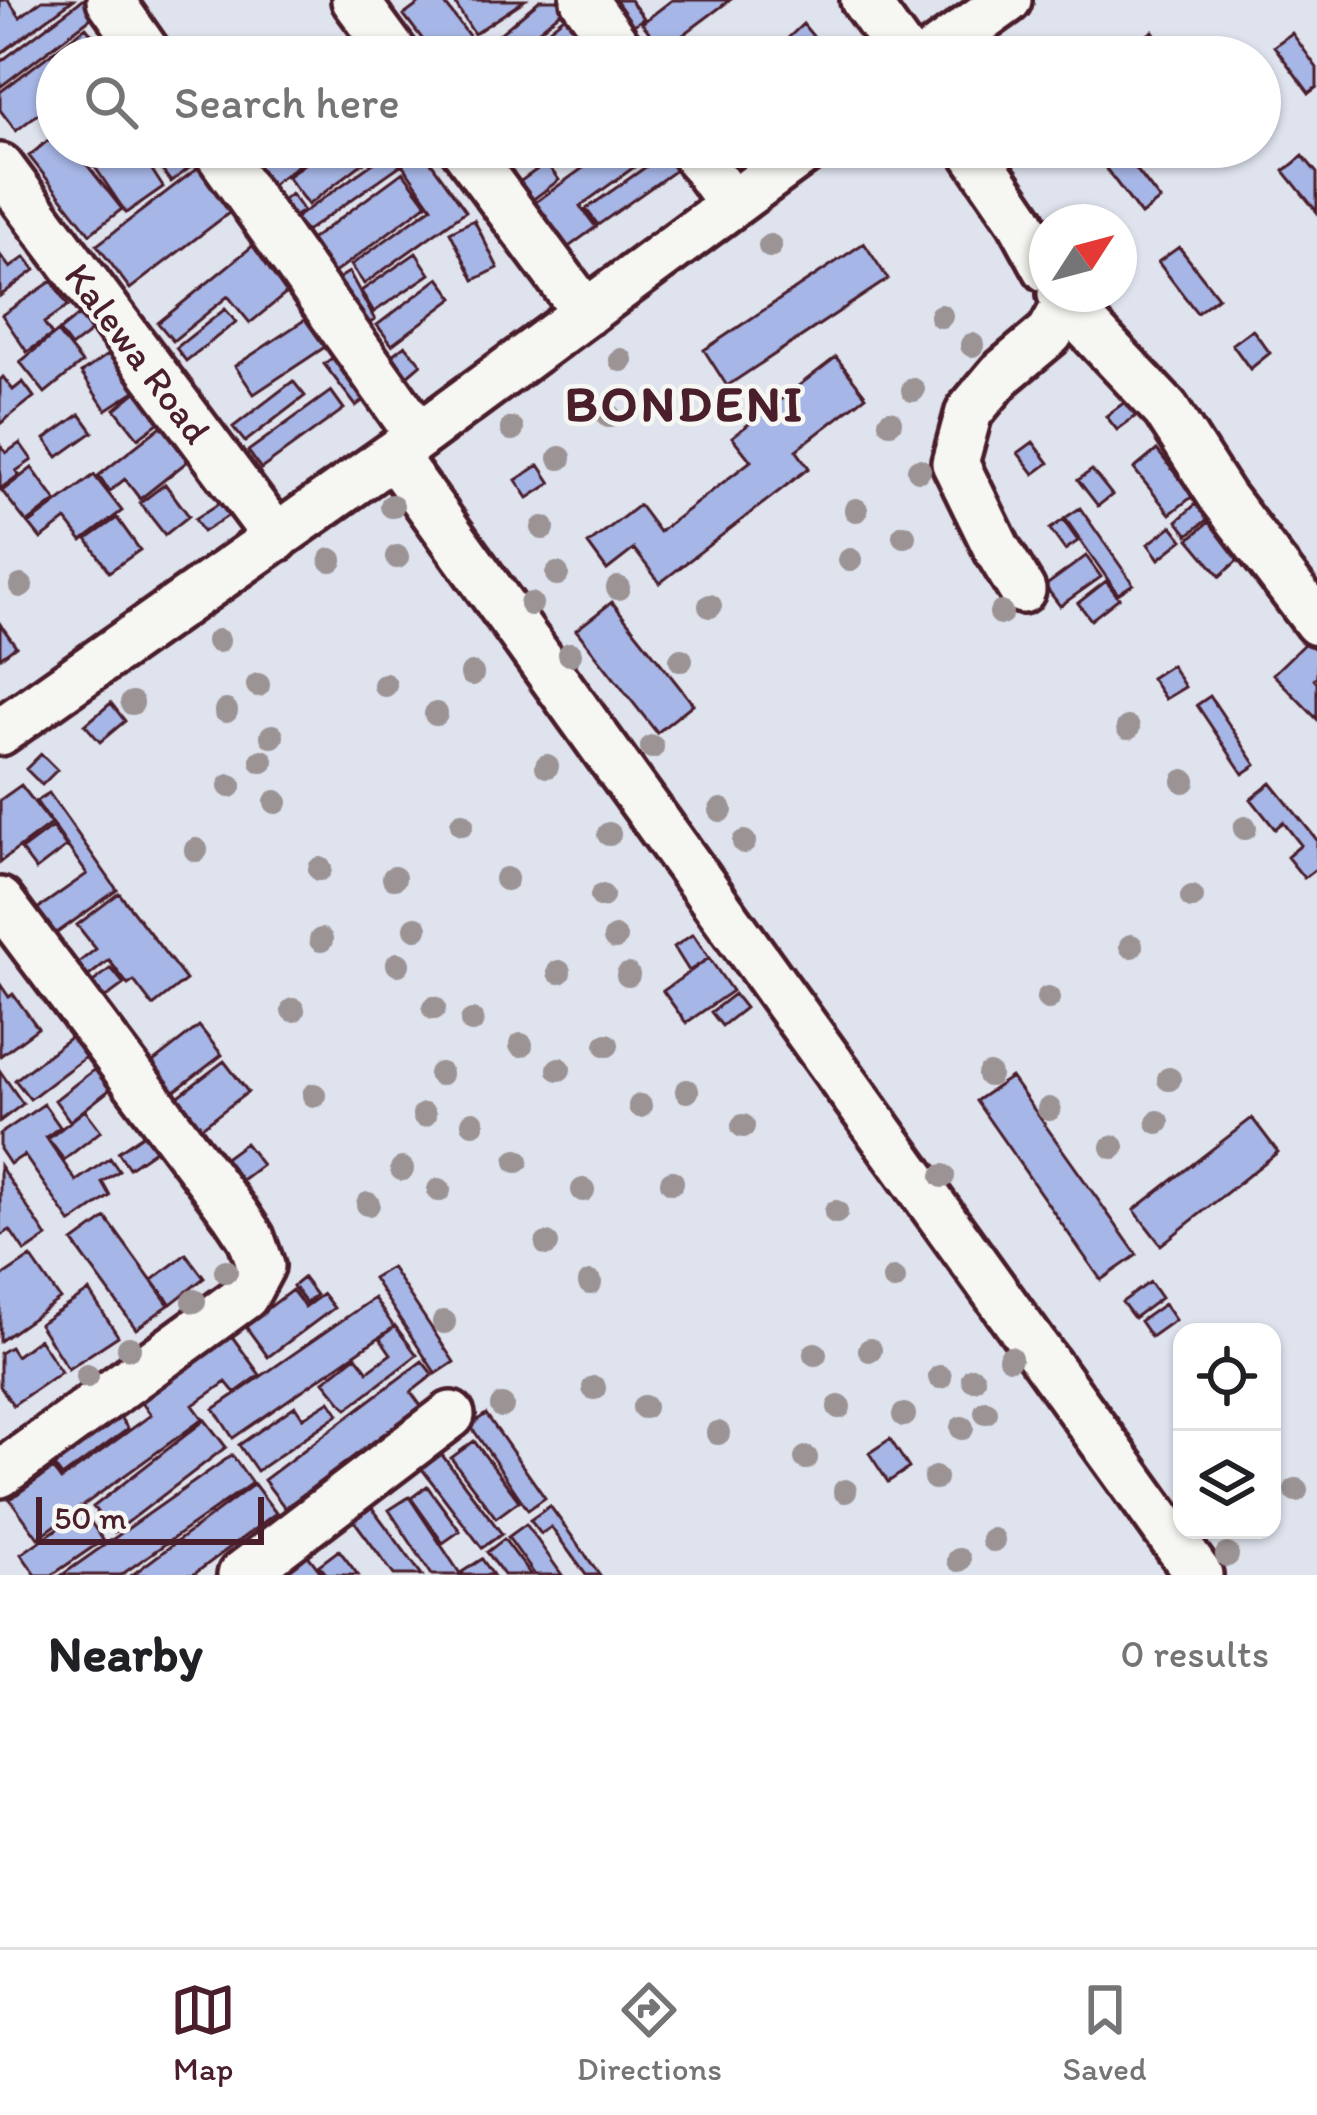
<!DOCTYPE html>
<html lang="en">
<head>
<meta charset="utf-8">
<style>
  body { margin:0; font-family:Itim,sans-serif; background:#f2f2f2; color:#202124 }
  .controls { position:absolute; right:36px; bottom:36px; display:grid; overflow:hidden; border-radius:24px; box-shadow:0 3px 9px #0004 }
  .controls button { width:108px; height:108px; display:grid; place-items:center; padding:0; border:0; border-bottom:3px solid #e0e0e0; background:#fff; color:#202124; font:60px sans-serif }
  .compass { position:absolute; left:1029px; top:204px; width:108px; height:108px; border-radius:50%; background:#fff; box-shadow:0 3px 9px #0004; rotate:54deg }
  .scale { position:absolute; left:36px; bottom:30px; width:228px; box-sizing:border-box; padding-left:12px; border:6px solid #4a1f2b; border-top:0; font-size:33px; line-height:42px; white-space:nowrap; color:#4a1f2b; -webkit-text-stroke:9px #f6f6f2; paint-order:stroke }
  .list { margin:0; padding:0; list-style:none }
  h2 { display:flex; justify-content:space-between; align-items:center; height:156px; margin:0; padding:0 48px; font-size:51px }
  h2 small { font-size:39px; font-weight:400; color:#757577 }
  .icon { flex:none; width:66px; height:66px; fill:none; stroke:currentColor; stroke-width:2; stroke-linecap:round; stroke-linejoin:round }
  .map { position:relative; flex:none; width:1317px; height:1575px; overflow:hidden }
  .search { position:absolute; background:#fff; box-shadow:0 3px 9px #0004; left:36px; right:36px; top:36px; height:132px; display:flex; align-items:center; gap:30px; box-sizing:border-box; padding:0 42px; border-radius:66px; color:#757577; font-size:45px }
  .sheet { height:372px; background:#fff }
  nav { display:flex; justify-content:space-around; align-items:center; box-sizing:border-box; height:168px; border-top:3px solid #e0e0e0; background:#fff; font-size:33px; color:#757577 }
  nav a { display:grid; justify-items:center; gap:6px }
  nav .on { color:#4a1f2b }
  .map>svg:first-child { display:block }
  .building { fill:#a6b6e6; stroke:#4a1f2b; stroke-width:3 }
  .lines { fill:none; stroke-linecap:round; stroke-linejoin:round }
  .minor-casing { stroke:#4a1f2b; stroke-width:54 }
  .minor { stroke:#f6f6f2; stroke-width:45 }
  .tree { fill:#9b9394 }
  .labels { text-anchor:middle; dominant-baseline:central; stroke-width:9; stroke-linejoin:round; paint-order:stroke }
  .street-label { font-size:39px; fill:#4a1f2b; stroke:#f6f6f2 }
  .district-label { font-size:51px; font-weight:bold; letter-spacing:3px; fill:#4a1f2b; stroke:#f6f6f2 }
</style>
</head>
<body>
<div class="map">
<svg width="1317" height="1575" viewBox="0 0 1317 1575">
  <rect width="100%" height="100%" fill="#dee3ee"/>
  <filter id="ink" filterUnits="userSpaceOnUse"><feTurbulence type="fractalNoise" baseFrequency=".00833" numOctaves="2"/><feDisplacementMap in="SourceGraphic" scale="24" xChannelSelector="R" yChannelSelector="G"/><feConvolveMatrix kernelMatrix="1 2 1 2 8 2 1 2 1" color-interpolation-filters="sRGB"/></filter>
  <g filter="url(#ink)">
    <!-- building -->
    <path class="building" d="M0 0H8L20 17 42 0H73L0 54Z
      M82 0H105L108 5 0 87V62Z
      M424 0H442L485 57H436L404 15Z
      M453 0H525L474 34Z
      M540 0H559L566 8 510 54 496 37Z
      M602 0H630L644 18 624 32Z
      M672 0H730L663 50 642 23Z
      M574 9 597 57H539L529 45Z
      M803 24 817 41 800 57 785 41Z
      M86 27 109 57H57V99L16 131 0 110V92Z
      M1153 31 1166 50 1156 57H1114Z
      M1292 33 1317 68V87L1309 93 1274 46Z
      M701 39 716 57H678Z
      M57 133V147H73L122 209 90 234 29 156Z
      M104 147H137L163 187 126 213 89 158Z
      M144 147H205L209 153 171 182Z
      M267 147H322L265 190 245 164Z
      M326 147H384L308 205 287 177Z
      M396 147H420L466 211 364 284 351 265 432 207 402 164 294 240 284 226Z
      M567 147H604L581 166Z
      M612 147H662L580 206 596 227 566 249 533 204Z
      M674 147 690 160 598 225 586 209Z
      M1123 152 1160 200 1141 215 1104 166Z
      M1303 156 1317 173V212L1284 171Z
      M212 157 246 200 130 289 97 245Z
      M546 163 559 180 531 201 518 183Z
      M403 172 427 204 329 277 305 244Z
      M291 194 303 211 287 221 275 205Z
      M474 220 498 268 474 280 450 232Z
      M266 235 303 280 250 323 228 296 173 341 158 323Z
      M864 243 888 279 727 386 704 350Z
      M1179 247 1218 297 1197 313 1158 262Z
      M416 253 430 274 374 312 361 291Z
      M0 255 10 268 25 257 35 270 0 296Z
      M349 272 375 320 357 330 331 283Z
      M439 278 454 298 392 345 377 325Z
      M52 281 68 306 44 323 52 335 27 352 2 315Z
      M225 309 236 322 186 361 176 348Z
      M321 309 340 337 254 394 235 366Z
      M79 315 92 331 71 347 59 331Z
      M1252 329 1270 353 1250 369 1232 344Z
      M57 332 82 363 45 393 20 362Z
      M405 345 421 364 400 382 384 361Z
      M116 349 141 387 106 410 81 373Z
      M343 350 374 392 356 406 324 364Z
      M836 357 866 396 796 450 809 468 660 583 634 549 607 570 588 544 639 505 659 532 751 461 732 437Z
      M3 377 13 390 23 382 34 397 0 424V380Z
      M293 381 305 396 245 442 233 427Z
      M142 387 166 417 138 438 115 409Z
      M331 391 344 409 261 469 248 451Z
      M1129 399 1140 413 1117 430 1106 416Z
      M80 414 93 432 58 457 45 439Z
      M169 420 181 435 173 442 188 461 140 499 125 479 110 491 98 476Z
      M1033 442 1049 463 1034 474 1018 453Z
      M20 443 32 460 16 471 19 475 0 489V445L6 453Z
      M1157 450 1193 496 1170 514 1134 469Z
      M539 465 551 483 528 498 516 480Z
      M32 468 56 501 27 523 2 491Z
      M1092 470 1112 495 1098 506 1078 480Z
      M94 475 122 511 82 541 66 520 41 539 29 524Z
      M165 484 189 516 165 535 140 503Z
      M223 501 231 514 203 532 195 519Z
      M1196 504 1208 519 1188 535 1177 521Z
      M1080 508 1133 584 1118 594 1065 518Z
      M117 518 140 550 109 572 87 539Z
      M1063 520 1078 541 1065 550 1050 529Z
      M1209 522 1240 558 1220 576 1189 539Z
      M1172 526 1183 540 1159 559 1148 544Z
      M1086 556 1101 577 1060 606 1045 586Z
      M1106 581 1119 598 1091 620 1078 603Z
      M612 602 693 704 657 733 576 630Z
      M0 624 16 646 0 658Z
      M1307 641 1317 651V676L1314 679 1317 683V719L1273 674Z
      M1171 665 1185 687 1165 699 1151 678Z
      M1210 696 1256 765 1243 774 1197 705Z
      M111 703 125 721 100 742 85 725Z
      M41 754 57 770 42 785 26 769Z
      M1271 783 1317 840V868L1304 878 1287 857 1301 845 1283 822 1275 829 1251 799Z
      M21 785 51 824 0 862V800Z
      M49 793 117 890 47 940 30 914 87 874 36 801Z
      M52 827 66 847 36 870 21 850Z
      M119 893 186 980 153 1006 134 981 128 985 109 960 85 979 74 966 96 949 77 925Z
      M693 934 709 958 689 971 674 947Z
      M709 958 732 991 686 1023 663 991Z
      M111 968 124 984 101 1001 89 985Z
      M0 984 9 997 13 994 38 1028 0 1056Z
      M734 994 745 1008 722 1026 711 1012Z
      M199 1026 222 1055 167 1097 144 1069Z
      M72 1036 87 1056 30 1099 15 1080Z
      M224 1061 248 1092 194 1133 171 1102Z
      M96 1068 112 1088 70 1121 55 1100Z
      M0 1071 23 1104 0 1121Z
      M1011 1077 1137 1255 1101 1280 976 1101Z
      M44 1104 60 1127 46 1137 76 1181 110 1158 119 1171 102 1182 110 1196 71 1223 24 1155 10 1164 0 1149V1134Z
      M85 1110 101 1131 64 1160 48 1139Z
      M1252 1118 1278 1152 1161 1245 1134 1210Z
      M144 1134 155 1150 129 1168 118 1152Z
      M245 1143 262 1165 231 1188 215 1165Z
      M0 1166 47 1237 25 1252 10 1230 0 1236Z
      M106 1218 169 1305 136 1329 73 1242Z
      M186 1254 204 1278 171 1304 152 1280Z
      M31 1257 60 1299 0 1341V1278Z
      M391 1267 454 1362 436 1374 373 1278Z
      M303 1278 316 1295 306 1303 293 1286Z
      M1150 1282 1161 1298 1134 1318 1122 1302Z
      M292 1290 305 1307 323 1294 334 1308 268 1357 241 1320 266 1302 270 1307Z
      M89 1291 118 1336 68 1369 39 1324Z
      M374 1298 394 1327 233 1438 214 1409Z
      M1164 1304 1175 1320 1151 1337 1140 1321Z
      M395 1326 417 1355 347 1409 324 1381 356 1356 368 1371 391 1354 380 1338Z
      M231 1335 260 1375 235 1393 226 1382 193 1405 203 1419 38 1538 10 1499 53 1469 61 1480 151 1415 140 1400Z
      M39 1339 61 1372 13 1405 0 1386V1353L10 1347 16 1356Z
      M422 1361 433 1375 411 1392 421 1406 285 1508 264 1480Z
      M330 1401 339 1414 257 1471 239 1445 295 1406 303 1418Z
      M117 1413 128 1429 62 1477 51 1462Z
      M486 1414 545 1498 528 1510 470 1425Z
      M205 1420 226 1447 114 1533 93 1507Z
      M890 1439 909 1468 888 1482 869 1453Z
      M474 1441 519 1501 496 1518 451 1458Z
      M439 1451 502 1534 482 1548 419 1465Z
      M232 1455 252 1483 121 1575H62Z
      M254 1484 276 1513 193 1575H132Z
      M427 1486 460 1531 443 1543 411 1498Z
      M409 1497 461 1575H432L389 1510Z
      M370 1505 422 1575H394L352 1518Z
      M550 1506 600 1575H586L551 1527 541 1534 530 1520Z
      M83 1511 103 1540 52 1575H36L21 1554Z
      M526 1524 562 1575H535L508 1537Z
      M504 1539 531 1575H504L487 1552Z
      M339 1550 358 1575H327L319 1565Z
      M306 1553 323 1575H287L284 1571Z
      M482 1559 493 1575H464L462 1572Z"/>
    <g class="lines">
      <defs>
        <path id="minor" d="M110 0 150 57
          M355 0 397 57
          M584 0 625 57
          M864 0 905 57
          M929 57 1008 0
          M214 147 419 436
          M463 147 586 313
          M690 147 732 205
          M970 147 1020 220 1047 269
          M0 167 277 538
          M1066 304 1166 410 1222 497 1317 622
          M393 455 1199 1575
          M1022 590 997 549 955 463 969 412 1001 374 1050 333 1066 304 1061 294
          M0 732 393 455 810 147
          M0 901 235 1214 251 1238 261 1266 245 1296 0 1474
          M241 1575 451 1415"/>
      </defs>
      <!-- minor casing -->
      <use href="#minor" class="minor-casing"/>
      <!-- minor -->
      <use href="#minor" class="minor"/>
    </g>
    <!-- trees -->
    <g class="tree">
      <circle cx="770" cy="246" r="12"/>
      <circle cx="941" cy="316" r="12"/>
      <circle cx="972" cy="345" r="12"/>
      <circle cx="621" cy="360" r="12"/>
      <circle cx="913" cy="390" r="12"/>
      <circle cx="609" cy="416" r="12"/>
      <circle cx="890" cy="422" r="12"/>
      <circle cx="512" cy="429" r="12"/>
      <circle cx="560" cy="458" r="12"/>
      <circle cx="919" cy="470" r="12"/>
      <circle cx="392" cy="506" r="12"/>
      <circle cx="856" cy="510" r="12"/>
      <circle cx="543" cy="528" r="12"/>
      <circle cx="904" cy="536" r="12"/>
      <circle cx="397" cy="557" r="12"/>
      <circle cx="331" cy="560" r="12"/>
      <circle cx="850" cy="560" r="12"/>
      <circle cx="557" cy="574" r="12"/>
      <circle cx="21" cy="586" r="12"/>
      <circle cx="618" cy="588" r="12"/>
      <circle cx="531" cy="604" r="12"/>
      <circle cx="710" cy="606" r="12"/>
      <circle cx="1001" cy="613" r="12"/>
      <circle cx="218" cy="641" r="12"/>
      <circle cx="570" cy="654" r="12"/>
      <circle cx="681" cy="660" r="12"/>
      <circle cx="472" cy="674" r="12"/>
      <circle cx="258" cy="685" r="12"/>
      <circle cx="385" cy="685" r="12"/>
      <circle cx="132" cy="703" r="12"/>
      <circle cx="226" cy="711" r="12"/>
      <circle cx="436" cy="714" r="12"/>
      <circle cx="1128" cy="728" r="12"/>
      <circle cx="272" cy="736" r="12"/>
      <circle cx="652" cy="747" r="12"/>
      <circle cx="262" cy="761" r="12"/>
      <circle cx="547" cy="766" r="12"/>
      <circle cx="1184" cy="781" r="12"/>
      <circle cx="230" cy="786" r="12"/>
      <circle cx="276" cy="802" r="12"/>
      <circle cx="721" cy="810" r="12"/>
      <circle cx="462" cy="824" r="12"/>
      <circle cx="1245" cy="828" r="12"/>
      <circle cx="609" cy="834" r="12"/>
      <circle cx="744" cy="842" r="12"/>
      <circle cx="196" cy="850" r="12"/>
      <circle cx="320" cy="869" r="12"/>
      <circle cx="394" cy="878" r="12"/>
      <circle cx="506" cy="879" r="12"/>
      <circle cx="602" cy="896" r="12"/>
      <circle cx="1192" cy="897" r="12"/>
      <circle cx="416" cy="928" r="12"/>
      <circle cx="615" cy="938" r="12"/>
      <circle cx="321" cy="940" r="12"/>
      <circle cx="1131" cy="946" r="12"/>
      <circle cx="398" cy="964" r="12"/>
      <circle cx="559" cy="972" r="12"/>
      <circle cx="628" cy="975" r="12"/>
      <circle cx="1048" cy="998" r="12"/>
      <circle cx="434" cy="1008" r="12"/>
      <circle cx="293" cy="1010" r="12"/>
      <circle cx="472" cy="1021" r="12"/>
      <circle cx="521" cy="1045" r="12"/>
      <circle cx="607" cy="1045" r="12"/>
      <circle cx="559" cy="1069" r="12"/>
      <circle cx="440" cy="1074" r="12"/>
      <circle cx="989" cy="1075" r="12"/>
      <circle cx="1169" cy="1079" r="12"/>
      <circle cx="687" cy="1091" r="12"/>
      <circle cx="314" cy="1095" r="12"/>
      <circle cx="640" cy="1106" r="12"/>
      <circle cx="1049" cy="1109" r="12"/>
      <circle cx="424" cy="1115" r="12"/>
      <circle cx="1158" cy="1122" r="12"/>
      <circle cx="473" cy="1123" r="12"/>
      <circle cx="743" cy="1126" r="12"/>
      <circle cx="1113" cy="1147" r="12"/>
      <circle cx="517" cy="1161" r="12"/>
      <circle cx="402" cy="1169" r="12"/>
      <circle cx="943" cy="1176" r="12"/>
      <circle cx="672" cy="1182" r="12"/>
      <circle cx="439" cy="1190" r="12"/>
      <circle cx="583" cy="1190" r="12"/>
      <circle cx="368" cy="1204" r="12"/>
      <circle cx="836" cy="1212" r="12"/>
      <circle cx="547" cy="1244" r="12"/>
      <circle cx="226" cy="1271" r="12"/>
      <circle cx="894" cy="1279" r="12"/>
      <circle cx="590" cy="1283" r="12"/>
      <circle cx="194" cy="1301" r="12"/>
      <circle cx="444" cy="1322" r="12"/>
      <circle cx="129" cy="1348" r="12"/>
      <circle cx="870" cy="1350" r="12"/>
      <circle cx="815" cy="1354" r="12"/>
      <circle cx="1010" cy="1358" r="12"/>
      <circle cx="87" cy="1376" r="12"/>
      <circle cx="940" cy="1377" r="12"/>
      <circle cx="973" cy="1379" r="12"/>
      <circle cx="594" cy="1388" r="12"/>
      <circle cx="502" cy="1406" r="12"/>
      <circle cx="644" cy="1407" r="12"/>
      <circle cx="839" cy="1407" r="12"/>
      <circle cx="986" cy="1412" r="12"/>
      <circle cx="904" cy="1415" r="12"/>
      <circle cx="962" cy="1428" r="12"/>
      <circle cx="718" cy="1433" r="12"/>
      <circle cx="806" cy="1458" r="12"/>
      <circle cx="935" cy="1478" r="12"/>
      <circle cx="1296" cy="1490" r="12"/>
      <circle cx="845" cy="1491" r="12"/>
      <circle cx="993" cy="1540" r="12"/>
      <circle cx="1227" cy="1555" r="12"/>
      <circle cx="959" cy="1560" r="12"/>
    </g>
  </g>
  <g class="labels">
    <!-- street labels -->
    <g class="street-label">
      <text transform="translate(138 353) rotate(53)">Kalewa Road</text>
    </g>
    <!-- district labels -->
    <g class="district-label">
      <text x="685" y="403">BONDENI</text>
    </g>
  </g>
</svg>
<div class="controls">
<button><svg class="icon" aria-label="locate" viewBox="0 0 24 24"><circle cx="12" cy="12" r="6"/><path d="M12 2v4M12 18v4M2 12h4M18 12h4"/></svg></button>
<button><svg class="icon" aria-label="layers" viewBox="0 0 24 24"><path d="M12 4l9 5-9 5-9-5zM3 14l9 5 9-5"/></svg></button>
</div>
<svg class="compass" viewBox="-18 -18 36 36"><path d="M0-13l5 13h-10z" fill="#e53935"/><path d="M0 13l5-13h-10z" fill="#757577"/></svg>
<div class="scale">50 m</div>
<div class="search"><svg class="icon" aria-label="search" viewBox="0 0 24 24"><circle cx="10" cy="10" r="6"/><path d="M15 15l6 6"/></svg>Search here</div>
</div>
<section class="sheet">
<h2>Nearby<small>0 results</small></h2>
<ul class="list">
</ul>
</section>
<nav>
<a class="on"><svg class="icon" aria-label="map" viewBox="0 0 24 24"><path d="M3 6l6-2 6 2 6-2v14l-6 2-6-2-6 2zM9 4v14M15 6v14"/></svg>Map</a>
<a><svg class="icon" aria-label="directions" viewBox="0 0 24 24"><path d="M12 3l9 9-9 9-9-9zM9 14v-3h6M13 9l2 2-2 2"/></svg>Directions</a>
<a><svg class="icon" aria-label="saved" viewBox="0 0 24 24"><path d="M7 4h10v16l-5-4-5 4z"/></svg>Saved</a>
</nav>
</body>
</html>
